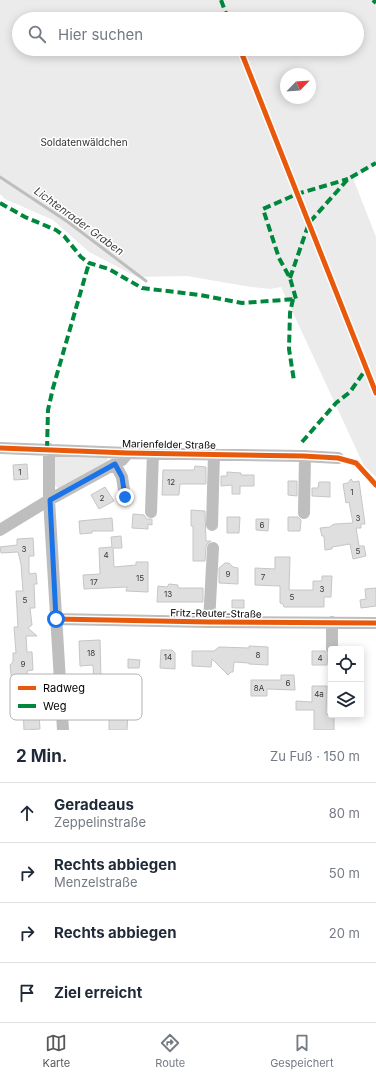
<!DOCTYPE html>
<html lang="de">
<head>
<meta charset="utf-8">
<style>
  body { margin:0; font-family:Inter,sans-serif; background:#f6f6f7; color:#1f2937 }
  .controls { position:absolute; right:12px; bottom:12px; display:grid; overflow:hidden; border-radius:4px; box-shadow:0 2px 10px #0003 }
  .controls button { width:36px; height:36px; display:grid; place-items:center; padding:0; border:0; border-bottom:1px solid #e0e1e3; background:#fff; color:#1f2937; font:20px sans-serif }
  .compass { position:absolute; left:280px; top:68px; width:36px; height:36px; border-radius:50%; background:#fff; box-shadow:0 2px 10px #0003; rotate:65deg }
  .stop { position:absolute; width:12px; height:12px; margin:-9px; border:3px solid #1a73e8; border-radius:50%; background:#fff }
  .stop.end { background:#1a73e8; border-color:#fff; box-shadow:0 1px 4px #0008 }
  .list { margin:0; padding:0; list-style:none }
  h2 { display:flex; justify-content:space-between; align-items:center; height:52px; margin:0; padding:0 16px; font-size:17px }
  h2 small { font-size:13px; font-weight:400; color:#747a83 }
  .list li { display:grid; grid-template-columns:26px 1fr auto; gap:12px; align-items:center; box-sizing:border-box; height:60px; padding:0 16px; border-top:1px solid #e0e1e3 }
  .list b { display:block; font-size:15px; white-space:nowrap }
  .list p { margin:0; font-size:13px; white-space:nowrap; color:#747a83 }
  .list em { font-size:13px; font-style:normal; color:#747a83 }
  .icon { flex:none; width:22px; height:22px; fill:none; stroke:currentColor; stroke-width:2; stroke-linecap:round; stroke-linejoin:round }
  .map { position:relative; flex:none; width:376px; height:730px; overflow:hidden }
  .search { position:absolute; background:#fff; box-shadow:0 2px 10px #0003; left:12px; right:12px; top:12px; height:44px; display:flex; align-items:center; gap:10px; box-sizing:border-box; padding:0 14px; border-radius:22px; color:#747a83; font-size:15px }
  .sheet { height:292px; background:#fff }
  nav { display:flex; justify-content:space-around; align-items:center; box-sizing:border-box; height:56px; border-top:1px solid #e0e1e3; background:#fff; font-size:11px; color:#747a83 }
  nav a { display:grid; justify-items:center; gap:2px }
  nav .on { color:#595959 }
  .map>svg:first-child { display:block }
  .green { fill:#ebebeb; fill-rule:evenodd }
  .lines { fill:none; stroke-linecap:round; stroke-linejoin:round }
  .stream { stroke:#bebebe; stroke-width:3 }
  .building { fill:#dfdfdf; stroke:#c6c6c6 }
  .minor { stroke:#bebebe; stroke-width:12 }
  .quiet { stroke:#00873e; stroke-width:4; stroke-dasharray:8 4; stroke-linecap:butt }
  .cycleway-casing { stroke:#fff; stroke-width:8 }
  .cycleway { stroke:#e8590c; stroke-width:5 }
  .route { stroke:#1a73e8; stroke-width:5 }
  .labels { text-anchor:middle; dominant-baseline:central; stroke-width:3; stroke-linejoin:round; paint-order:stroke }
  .number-label { font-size:8px; fill:#383838 }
  .park-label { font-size:10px; fill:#323232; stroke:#fff }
  .street-label { font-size:10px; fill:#000; stroke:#fff }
  .water-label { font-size:11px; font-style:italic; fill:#434343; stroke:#fff }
  .key { fill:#fff; stroke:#b2b2b2; stroke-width:1 }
  .key-label { font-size:11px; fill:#000 }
</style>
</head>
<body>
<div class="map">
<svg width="376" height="730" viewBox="0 0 376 730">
  <rect width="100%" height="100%" fill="#fff"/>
  <!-- green -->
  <path class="green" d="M0 0H376V165L353 178 376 237V477L364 466 281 287 270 289 251 287 187 276 137 277 89 252 53 220 5 199 0 194ZM19 19H357V49H19ZM286 74H310V98H286Z
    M54 453 106 455 109 464 61 490 54 485Z"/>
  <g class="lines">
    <!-- stream -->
    <path class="stream" d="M0 177 68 222 146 281"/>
  </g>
  <!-- building -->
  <path class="building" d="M27 464 28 479 14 480 13 465Z
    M195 466 206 467V484H180L179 495H162L163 470H194Z
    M227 472 241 473V475H254V486H240V494H232V485L221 486V476H227Z
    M351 479 353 482 359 481 365 524H361V528H356L359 546H364L366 556 353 559 350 544 332 547V549L325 550 324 536H322L320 528 330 527 332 525 335 524 353 523 349 502 346 503 343 484 348 483Z
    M288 481H297V496L288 495Z
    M319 482H330V497L312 496V488H318Z
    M105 487 114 501 99 509 91 495Z
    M191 510 205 511 206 541H211L207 544 206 547 205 561H193V526H191Z
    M133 514 144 515 147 519H152V525L148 524V529L132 528Z
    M227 517H240L239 533H227Z
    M288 517H298L301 520 300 531H288Z
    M112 518 113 531H92V533L80 534 79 521Z
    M256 519H269L268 531 256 530Z
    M121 536 122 548H113L114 567 136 565V562H148V592L126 591 127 587 84 589 83 575 100 574 99 548 112 547 111 537Z
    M33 538 34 556H29V574L36 573 37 584H34L35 608H30L32 625 28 628 37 636H26L27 652H32L33 670 27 671 29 700 15 701V693H13L10 665 13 662V653H16L14 627H18L16 591H23L21 564 18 552 1 553 0 547 17 545V539Z
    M275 557H290L289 590H313V581H322V576H332L331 597H324V607H284L283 604 280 603V586L255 585V568L275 569Z
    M225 563H229L233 567 238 568V584L219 583V568Z
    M169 584 178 585V588H203V602H157L158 586 167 587Z
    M376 588V606L361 608 360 600 366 599 365 589Z
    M232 600H244V608H232Z
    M100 640 101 679H110L111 695H106L107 699 95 700 93 665 80 666 79 641Z
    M249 646 268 647V665L249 664V663L234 662 233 672H231L228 675 212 659 211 667 192 666V651H214L219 647 249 648Z
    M161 650H172L175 653V669L160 668Z
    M312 651H325L328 655 327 665H312Z
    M128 659 140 660 139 668H128Z
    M281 675H294L295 690 267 689V696H251V680H281Z
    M312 686H327L326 714 334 715V730H314V710H296V701L312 702Z
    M36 707 37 714H39L40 729 24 730 23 708Z
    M109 712 128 713 127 730H109Z"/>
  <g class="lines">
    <!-- minor -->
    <path class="minor" d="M0 448 128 453 303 456 338 458
      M49 449V500L63 730
      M115 464 122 477 125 497
      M151 512 153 453
      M304 513 305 456
      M212 525 214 454
      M0 530 49 500 122 460 128 453
      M56 619 209 622 376 623
      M209 622 213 548
      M332 649V622"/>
    <!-- quiet -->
    <path class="quiet" d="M221 0 228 19
      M373 0 376 3
      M0 203 25 217 56 230 64 236 81 257 89 263 109 269 142 288 200 295 242 303 296 299 290 278 279 258 263 209 297 194 348 179
      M290 278 309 223 348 179 376 163
      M293 299 290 313 289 349 294 381
      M302 442 336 403 350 392 366 369
      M47 449 48 410 53 388 89 263"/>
    <defs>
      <path id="cycleway" d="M240 49 376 393
        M0 448 128 453 303 456 338 458 356 463 376 485
        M56 619 209 622 376 623"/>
    </defs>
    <!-- cycleway casing -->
    <use href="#cycleway" class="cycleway-casing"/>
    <!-- cycleway -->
    <use href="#cycleway" class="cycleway"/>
  </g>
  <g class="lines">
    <!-- route -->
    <path class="route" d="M56 619 50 500 115 464 122 477 125 497"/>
  </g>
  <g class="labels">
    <!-- number labels -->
    <g class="number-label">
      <text x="20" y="472">1</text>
      <text x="171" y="482">12</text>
      <text x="352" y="492">1</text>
      <text x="102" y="498">2</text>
      <text x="358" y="518">3</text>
      <text x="262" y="525">6</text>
      <text x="24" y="549">3</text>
      <text x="358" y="551">5</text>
      <text x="106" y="555">4</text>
      <text x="228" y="574">9</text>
      <text x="263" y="577">7</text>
      <text x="140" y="578">15</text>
      <text x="94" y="582">17</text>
      <text x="322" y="589">3</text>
      <text x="168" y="594">13</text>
      <text x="292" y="597">5</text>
      <text x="25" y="600">5</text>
      <text x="91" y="653">18</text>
      <text x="258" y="655">8</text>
      <text x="168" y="657">14</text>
      <text x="320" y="658">4</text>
      <text x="23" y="664">9</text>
      <text x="288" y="683">6</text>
      <text x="259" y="688">8A</text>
      <text x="319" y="694">4a</text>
    </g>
    <!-- park labels -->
    <g class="park-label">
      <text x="84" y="142">Soldatenwäldchen</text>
    </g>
    <!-- street labels -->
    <g class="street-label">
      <text transform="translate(169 444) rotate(1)">Marienfelder Straße</text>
      <text transform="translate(216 613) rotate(1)">Fritz-Reuter-Straße</text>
    </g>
    <!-- water labels -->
    <g class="water-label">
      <text transform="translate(79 221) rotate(36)">Lichtenrader Graben</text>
    </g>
  </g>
  <!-- legend -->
  <rect x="10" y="674" width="132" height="46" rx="6" class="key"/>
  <rect x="18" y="686" width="18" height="4" fill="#e8590c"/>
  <rect x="18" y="704" width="18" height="4" fill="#00873e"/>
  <g class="key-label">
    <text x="43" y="692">Radweg</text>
    <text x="43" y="710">Weg</text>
  </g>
</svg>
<div class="controls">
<button><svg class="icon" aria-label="locate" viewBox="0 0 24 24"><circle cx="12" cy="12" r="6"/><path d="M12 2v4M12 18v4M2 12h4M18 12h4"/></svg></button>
<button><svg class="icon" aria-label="layers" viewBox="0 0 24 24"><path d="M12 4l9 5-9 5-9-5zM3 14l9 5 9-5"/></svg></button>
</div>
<svg class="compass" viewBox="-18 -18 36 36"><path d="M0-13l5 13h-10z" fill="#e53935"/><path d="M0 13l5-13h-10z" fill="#747a83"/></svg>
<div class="stop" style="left:56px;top:619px"></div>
<div class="stop end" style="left:125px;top:497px"></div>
<div class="search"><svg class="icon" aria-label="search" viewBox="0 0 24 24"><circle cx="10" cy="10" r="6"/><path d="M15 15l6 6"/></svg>Hier suchen</div>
</div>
<section class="sheet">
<h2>2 Min.<small>Zu Fuß · 150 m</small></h2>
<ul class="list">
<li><svg class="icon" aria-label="ahead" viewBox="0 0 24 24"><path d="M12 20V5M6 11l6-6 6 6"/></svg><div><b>Geradeaus</b><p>Zeppelinstraße</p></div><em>80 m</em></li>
<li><svg class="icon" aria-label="right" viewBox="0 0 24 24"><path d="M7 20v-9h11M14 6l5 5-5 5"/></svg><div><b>Rechts abbiegen</b><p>Menzelstraße</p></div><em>50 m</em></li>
<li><svg class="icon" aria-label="right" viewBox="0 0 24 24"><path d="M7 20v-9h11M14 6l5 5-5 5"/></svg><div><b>Rechts abbiegen</b></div><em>20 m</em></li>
<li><svg class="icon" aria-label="arrive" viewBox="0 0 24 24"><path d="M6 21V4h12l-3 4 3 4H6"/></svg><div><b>Ziel erreicht</b></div></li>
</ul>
</section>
<nav>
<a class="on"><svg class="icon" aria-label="map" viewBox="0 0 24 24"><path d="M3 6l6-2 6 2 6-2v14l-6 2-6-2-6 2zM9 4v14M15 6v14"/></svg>Karte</a>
<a><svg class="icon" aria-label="directions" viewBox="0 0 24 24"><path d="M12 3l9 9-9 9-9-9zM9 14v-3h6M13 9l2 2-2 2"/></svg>Route</a>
<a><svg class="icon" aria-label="saved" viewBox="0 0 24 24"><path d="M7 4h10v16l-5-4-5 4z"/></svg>Gespeichert</a>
</nav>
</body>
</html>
